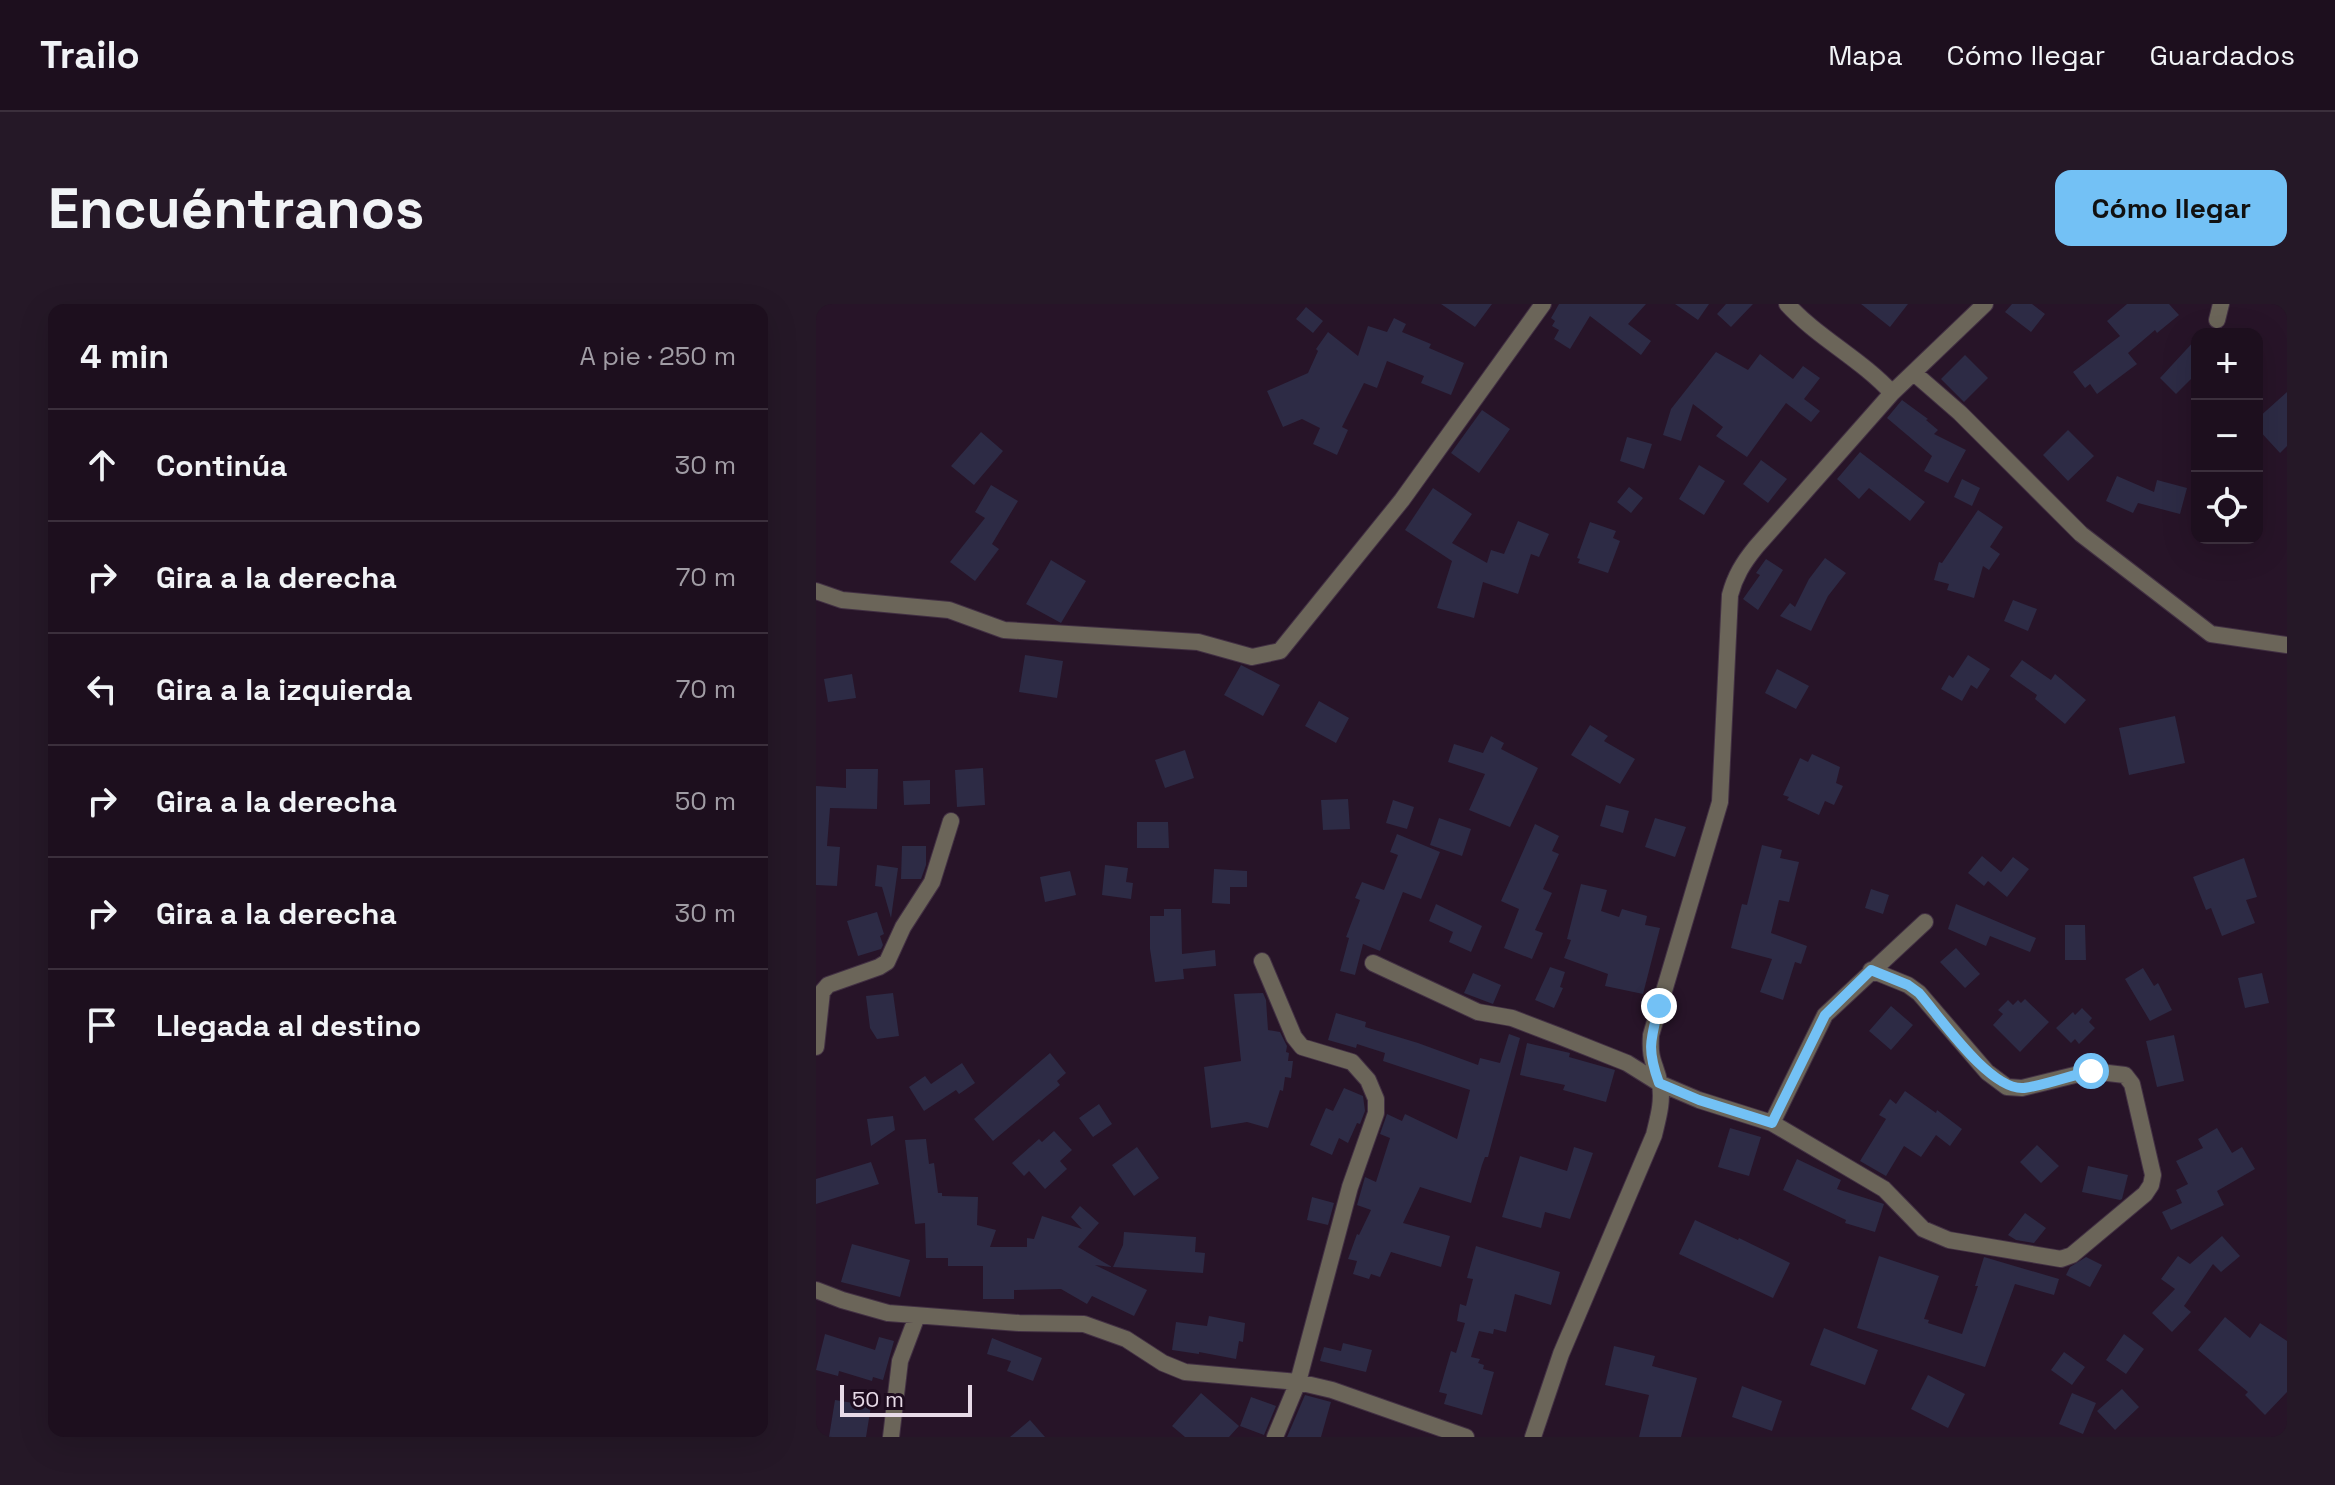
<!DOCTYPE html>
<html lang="es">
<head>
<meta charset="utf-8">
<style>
  body { margin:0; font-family:"Space Grotesk",sans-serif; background:#251827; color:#f1f3f6 }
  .controls { position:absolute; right:24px; top:24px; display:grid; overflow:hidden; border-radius:16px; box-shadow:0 8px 32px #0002 }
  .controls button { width:72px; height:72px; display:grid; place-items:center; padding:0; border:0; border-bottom:2px solid #3b2f3c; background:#1d0f1e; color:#f1f3f6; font:40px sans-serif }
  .scale { position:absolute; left:24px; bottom:20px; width:132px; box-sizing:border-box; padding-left:8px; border:4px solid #e7dae7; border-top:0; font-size:22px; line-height:28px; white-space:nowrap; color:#e7dae7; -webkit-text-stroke:6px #1d0b1e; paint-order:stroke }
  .stop { position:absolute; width:24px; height:24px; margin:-18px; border:6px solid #73c1f5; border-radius:50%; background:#fff }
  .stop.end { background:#73c1f5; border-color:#fff; box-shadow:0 2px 8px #0008 }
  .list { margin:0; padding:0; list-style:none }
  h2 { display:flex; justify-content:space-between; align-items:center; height:104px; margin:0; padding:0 32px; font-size:34px }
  h2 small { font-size:26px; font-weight:400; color:#a09ca4 }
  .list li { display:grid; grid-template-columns:52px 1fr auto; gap:24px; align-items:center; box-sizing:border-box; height:112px; padding:0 32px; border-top:2px solid #3b2f3c }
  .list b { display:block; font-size:30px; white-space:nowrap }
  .list em { font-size:26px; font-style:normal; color:#a09ca4 }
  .icon { flex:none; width:44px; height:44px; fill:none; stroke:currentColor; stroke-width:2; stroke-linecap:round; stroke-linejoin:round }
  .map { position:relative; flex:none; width:1471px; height:1133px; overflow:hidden; border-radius:16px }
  header { display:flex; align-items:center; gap:48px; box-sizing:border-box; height:112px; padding:0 40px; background:#1d0f1e; border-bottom:2px solid #3b2f3c }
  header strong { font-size:38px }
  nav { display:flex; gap:44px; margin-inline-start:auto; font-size:28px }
  .intro { display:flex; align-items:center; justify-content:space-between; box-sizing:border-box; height:192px; padding:0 48px }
  h1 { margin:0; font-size:56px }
  .button { padding:20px 36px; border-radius:16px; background:#73c1f5; color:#111; font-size:28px; font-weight:700 }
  main { display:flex; gap:48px; padding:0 48px }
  aside { flex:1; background:#1d0f1e; border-radius:16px; box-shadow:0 8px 32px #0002 }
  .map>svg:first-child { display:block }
  .building { fill:#2d2b45 }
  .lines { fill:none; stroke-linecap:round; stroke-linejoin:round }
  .minor-casing { stroke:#423043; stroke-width:18 }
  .minor { stroke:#6b6559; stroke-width:16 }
  .route { stroke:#73c1f5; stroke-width:10 }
</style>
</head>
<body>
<header>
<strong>Trailo</strong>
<nav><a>Mapa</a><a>Cómo llegar</a><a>Guardados</a></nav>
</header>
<div class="intro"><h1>Encuéntranos</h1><a class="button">Cómo llegar</a></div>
<main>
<aside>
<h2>4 min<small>A pie · 250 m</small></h2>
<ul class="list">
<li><svg class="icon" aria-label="ahead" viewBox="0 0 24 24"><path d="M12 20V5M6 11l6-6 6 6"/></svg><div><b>Continúa</b></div><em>30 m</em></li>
<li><svg class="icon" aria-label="right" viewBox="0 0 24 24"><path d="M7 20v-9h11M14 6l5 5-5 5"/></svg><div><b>Gira a la derecha</b></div><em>70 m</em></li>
<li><svg class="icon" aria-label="left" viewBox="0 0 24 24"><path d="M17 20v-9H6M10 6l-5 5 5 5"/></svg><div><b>Gira a la izquierda</b></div><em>70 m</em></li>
<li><svg class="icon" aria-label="right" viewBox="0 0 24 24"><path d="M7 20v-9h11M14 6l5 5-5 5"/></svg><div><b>Gira a la derecha</b></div><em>50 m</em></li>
<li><svg class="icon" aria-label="right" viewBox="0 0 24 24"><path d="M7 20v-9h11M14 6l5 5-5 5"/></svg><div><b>Gira a la derecha</b></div><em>30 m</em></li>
<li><svg class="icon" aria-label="arrive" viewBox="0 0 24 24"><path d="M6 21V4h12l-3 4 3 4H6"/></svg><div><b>Llegada al destino</b></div></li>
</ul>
</aside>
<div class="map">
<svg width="1471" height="1133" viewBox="0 0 1471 1133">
  <rect width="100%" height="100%" fill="#271428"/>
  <!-- building -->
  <path class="building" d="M625 0H676L659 23Z
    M743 0H830L812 20 835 37 825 51 774 12 754 45 738 35 743 26 736 22 739 17 735 14Z
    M859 0H893L882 16Z
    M910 0H937L915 23 901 10Z
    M1045 0H1092L1074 23Z
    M1196 0H1216L1229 10 1215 28 1189 8Z
    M1311 0H1353L1363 11 1341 29 1339 26 1312 49 1321 60 1281 90 1274 80 1269 84 1257 68 1304 32 1291 17Z
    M490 3 507 17 497 29 480 15Z
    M578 14 590 20 586 28 615 40 613 44 648 59 635 91 605 79 608 72 571 57 561 84 548 79 526 123 532 126 521 151 497 140 504 124 486 115 467 123 451 87 492 69 502 47 500 45 512 28 542 52 552 22 571 28Z
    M1381 34V69L1360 90 1344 74Z
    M900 48 932 66 944 50 977 75 987 62 1004 74 988 95 1004 107 995 118 970 99 931 153 900 132 907 123 877 100 865 137 847 131 855 105Z
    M1149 51 1172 74 1148 98 1125 75Z
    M1471 88V142L1464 149 1441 124V115Z
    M1086 96 1112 115 1110 116 1122 126 1118 130 1150 146 1132 179 1108 167 1116 152 1071 114Z
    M666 106 694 125 663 169 635 149Z
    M1252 126 1278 152 1252 177 1227 151Z
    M165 128 187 147 158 181 135 162Z
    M811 133 836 140 828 165 804 157Z
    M1044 148 1109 198 1094 217 1053 184 1043 195 1021 175Z
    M945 156 971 175 952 199 927 180Z
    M883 161 909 177 888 211 863 195Z
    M1301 172 1338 188 1341 176 1371 184 1364 210 1322 199 1317 209 1290 197Z
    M1146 175 1164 184 1156 202 1138 193Z
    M175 181 202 197 176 240 183 245 159 277 134 258 169 214 159 208Z
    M813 183 827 194 815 209 801 198Z
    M617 184 656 210 636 239 671 259 675 246 688 250 702 217 733 230 723 253 715 250 702 290 667 278 658 314 621 304 636 257 589 226Z
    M1162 206 1187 223 1174 243 1184 250 1173 266 1167 262 1158 294 1131 286 1133 280 1118 276 1123 258 1126 259Z
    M774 218 800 227 797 234 804 237 792 269 762 259 764 255 761 254Z
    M1009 254 1030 269 1012 292 995 327 964 312 974 299 979 303 993 275Z
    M950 255 967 266 942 306 927 295 944 271 940 269Z
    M235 256 270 277 245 319 210 300Z
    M1197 296 1221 305 1212 327 1188 317Z
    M209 351 247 357 241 394 203 388Z
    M1152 351 1174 365 1161 385 1155 381 1146 397 1125 385 1133 371 1137 374Z
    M1206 356 1235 376 1239 370 1270 396 1249 420 1219 395 1221 391 1194 372Z
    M425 361 464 381 447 412 408 391Z
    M961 365 993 382 980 405 949 389Z
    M36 370 40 394 12 398 8 375Z
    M503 397 533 414 520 439 489 422Z
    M1359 412 1369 459 1313 471 1303 424Z
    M774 421 792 432 788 437 819 455 804 480 755 451Z
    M675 432 688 439 685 445 722 464 694 523 653 506 669 470 632 458 638 440 667 449Z
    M369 446 378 474 349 484 339 456Z
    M996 450 1024 463 1020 479 1027 482 1018 501 1009 497 1003 511 971 496 973 493 967 491 984 454 992 458Z
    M167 464 169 501 141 503 139 466Z
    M30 465H62L61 505 14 504 11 542 24 543 21 582 0 581V482L30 484Z
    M114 476V500L88 501 87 477Z
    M532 495 534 525 507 526 505 496Z
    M577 496 598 503 591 525 570 519Z
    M790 501 813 507 807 529 784 522Z
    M623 514 655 525 646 552 614 541Z
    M839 514 870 523 859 553 829 543Z
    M321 518H352L353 544H321Z
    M719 520 743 532 736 547 743 550 727 585 736 589 719 626 727 629 716 655 688 644 703 605 685 597Z
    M581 530 624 548 605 595 587 588 564 647 547 640 539 671 524 667 533 634 530 633 544 596 539 594 546 578 568 586 582 551 574 548Z
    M946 541 966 546 964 554 983 558 973 598 963 596 955 629 991 642 985 660 979 658 967 696 944 688 956 655 915 644 926 600 931 601Z
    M86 542H110V561L105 575H85Z
    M1166 552 1185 568 1197 553 1213 565 1191 593 1172 577 1168 582 1152 569Z
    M1428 554 1441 593 1430 596 1439 619 1406 632 1395 604 1390 606 1377 573Z
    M61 561 82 564 75 614 66 583 59 582Z
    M289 561 312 564 310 578 317 579 315 595 286 591Z
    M398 565 431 567V583H414V600L396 599Z
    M254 567 260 591 229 598 224 573Z
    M765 580 791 586 785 607 803 613 806 605 831 612 829 621 844 624 827 690 789 682 792 670 748 654 755 636 751 635Z
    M1055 585 1073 591 1067 610 1049 604Z
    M620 600 666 622 655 648 633 638 637 628 613 617Z
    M1140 600 1220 634 1214 648 1174 632 1170 642 1132 625Z
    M348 605H365L366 650 399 646 400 662 367 665 368 675 339 678 334 645V612H348Z
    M61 608 68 630 64 632 67 641 65 645 42 652 31 617Z
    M1249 621H1269L1270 656H1249Z
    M1140 644 1164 670 1149 684 1124 658Z
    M734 663 749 668 744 683 747 684 738 704 719 696Z
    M1327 664 1338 682 1342 679 1356 706 1334 717 1309 675Z
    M657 669 685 681 677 700 648 689Z
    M1446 669 1453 699 1429 704 1422 674Z
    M77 689 83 732 61 735 54 724 50 692Z
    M447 689 450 696 452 726 464 728 471 742 470 748 473 749 472 757H477L475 774 469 773 467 787 464 786 452 824 431 818 395 824 388 763 425 757 418 690Z
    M1209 695 1233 718 1204 748 1177 721 1187 710 1182 706 1192 696 1197 701 1202 696 1205 699Z
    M1075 702 1097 721 1075 746 1053 727Z
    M1266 704 1276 714 1273 718 1279 724 1263 740 1259 735 1255 739 1240 724 1257 708 1259 711Z
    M520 709 550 718 549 723 602 739 662 761 664 754 684 759 693 730 704 734 672 853H669L666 861 655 899 604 883 587 919 634 932 625 963 575 948 564 973 555 970 553 975 537 970 541 957 532 955 541 930 543 931 555 906 541 901 549 873 560 878 574 834 564 830 571 810 586 817 589 810 641 835 654 786 567 757 569 749 541 740 540 744 512 736Z
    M1358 731 1368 777 1341 783 1330 737Z
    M711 739 754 749 753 753 799 766 790 798 747 786 749 781 704 771Z
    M234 749 250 769 241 777 244 781 177 837 158 815Z
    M146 759 159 779 143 790 140 786 108 807 93 783 109 772 115 780Z
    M528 784 547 792 549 807 544 820 541 819 532 839 523 834 516 851 494 841 510 804 517 807Z
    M1089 787 1120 809 1121 806 1146 825 1134 842 1120 831 1105 853 1088 842 1070 872 1044 857 1070 815 1063 811 1074 795 1080 800Z
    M283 800 296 820 277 833 263 814Z
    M77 812 79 826 55 842 51 815Z
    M914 824 945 833 933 872 902 863Z
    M1401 824 1416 849 1426 843 1439 865 1401 887 1408 901 1355 926 1346 908 1366 899 1360 886 1372 880 1360 857 1387 844 1382 835Z
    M238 827 256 846 244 857 251 865 229 885 213 867 208 872 196 859 223 835 226 838Z
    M110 835 113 860 118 859 122 889H126V892L162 893 161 921 180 926 174 943H211V934L218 935 226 912 266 925 255 913 264 902 283 919 262 943 296 963 279 961 331 986 318 1012 276 992 271 1000 245 985 198 986V995H167V962H132V954H110L109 919 99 920 89 836Z
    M1221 841 1243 862 1225 879 1204 858Z
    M321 843 343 874 318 892 296 861Z
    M758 843 777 849 754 915 729 908 725 924 686 913 704 852 751 867Z
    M981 855 1025 876 1021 885 1068 900 1059 928 1029 919 1030 916 967 886Z
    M55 858 63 880 0 900V875Z
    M1272 862 1312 871 1306 895 1304 896 1266 888Z
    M496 893 518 899 512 921 491 916Z
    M1209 909 1230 924 1218 939 1200 936 1192 931Z
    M879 916 922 936 923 934 974 959 957 994 863 950Z
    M308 928 380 933 379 948 389 949 387 969 297 963 307 941Z
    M1406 932 1424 952 1405 968 1397 960 1368 1002 1375 1008 1356 1028 1336 1009 1359 985 1345 975 1362 952 1374 960Z
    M36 940 94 956 84 993 25 978Z
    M660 942 744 968 735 1001 699 990 690 1028 678 1025 677 1030 663 1027 655 1053 664 1055 662 1059 668 1061 667 1065 678 1068 666 1111 628 1100 631 1090 623 1088 635 1047 640 1049 649 1019 641 1017 644 1000 650 1002 657 975 651 974Z
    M1063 952 1123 972 1108 1015 1113 1016 1112 1019 1146 1030 1162 982H1159L1168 953 1243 975 1238 991 1199 980 1169 1063 1041 1024Z
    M1270 953 1286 961 1274 983 1250 971 1254 963Z
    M393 1012 429 1019 427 1038 423 1037 420 1055 383 1048V1050L356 1046 360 1018 391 1022Z
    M1409 1013 1434 1034 1444 1019 1471 1037V1088L1449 1111 1429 1091 1432 1088 1382 1046Z
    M1008 1024 1062 1046 1049 1081 994 1061Z
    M9 1030 59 1046 63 1033 78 1037 67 1076 57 1073 56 1077 23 1067 22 1072 0 1066Z
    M1308 1030 1328 1045 1310 1070 1290 1056Z
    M176 1034 226 1054 217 1077 191 1067 195 1057 171 1050Z
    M527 1039 556 1046 550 1068 504 1057 508 1043 525 1047Z
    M798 1042 839 1052 836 1062 881 1074 865 1133H823L833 1091 789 1081Z
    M1248 1048 1269 1063 1256 1081 1235 1066Z
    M1112 1071 1149 1090 1132 1124 1095 1105Z
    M926 1082 966 1097 956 1127 916 1113Z
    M1306 1085 1323 1103 1299 1126 1281 1107Z
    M385 1089 423 1122 413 1133H369L356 1122Z
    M1256 1089 1280 1099 1267 1130 1243 1120Z
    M489 1091 515 1098 505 1133H471Z
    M435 1093 460 1102 448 1131 424 1122Z
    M19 1096 55 1102 50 1133H13Z
    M214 1116 229 1133H194Z"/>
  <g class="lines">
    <defs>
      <path id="minor" d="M971 0C1002 34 1045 55 1076 89
        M1401 16 1405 0
        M1098 69 1144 109 1265 230 1395 330 1471 341
        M0 287 26 296 133 306 188 326 382 338 436 353 464 347 586 196 727 0
        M446 657 478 733 486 743 536 758 552 776 560 795V809L534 883 482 1078 459 1133
        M557 659 662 708 696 714 743 732 811 759 843 779 883 796 956 819 1068 885 1107 925 1133 936 1245 955 1256 951 1329 890 1335 881 1337 871 1316 780 1309 771 1275 767 1206 784 1191 783 1171 768 1103 689 1092 681 1055 666
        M0 743 6 688 12 681 63 663 71 658 87 623 116 578 135 517
        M956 819 1009 711 1109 618
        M0 986 26 996 72 1009 203 1019 268 1020 310 1035 347 1059 369 1068 482 1078 516 1086 650 1133
        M75 1133 84 1057 101 1012
        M717 1133 745 1050 838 831C842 814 847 798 844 781 840 759 833 758 835 731L904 498 914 291C919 272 927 259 940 243L1076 89 1169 0"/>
    </defs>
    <!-- minor casing -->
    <use href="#minor" class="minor-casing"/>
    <!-- minor -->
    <use href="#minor" class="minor"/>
  </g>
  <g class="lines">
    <!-- route -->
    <path class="route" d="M843 702C834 737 831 746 843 779L883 796 956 819 1009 711 1055 666 1092 681 1103 689C1124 713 1174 787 1208 784 1230 781 1253 772 1275 767"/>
  </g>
</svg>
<div class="controls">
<button>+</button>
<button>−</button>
<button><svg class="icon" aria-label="locate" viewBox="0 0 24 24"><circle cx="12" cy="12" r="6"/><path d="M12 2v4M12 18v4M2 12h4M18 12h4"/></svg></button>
</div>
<div class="scale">50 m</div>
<div class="stop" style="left:1275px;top:767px"></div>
<div class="stop end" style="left:843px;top:702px"></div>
</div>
</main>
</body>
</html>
